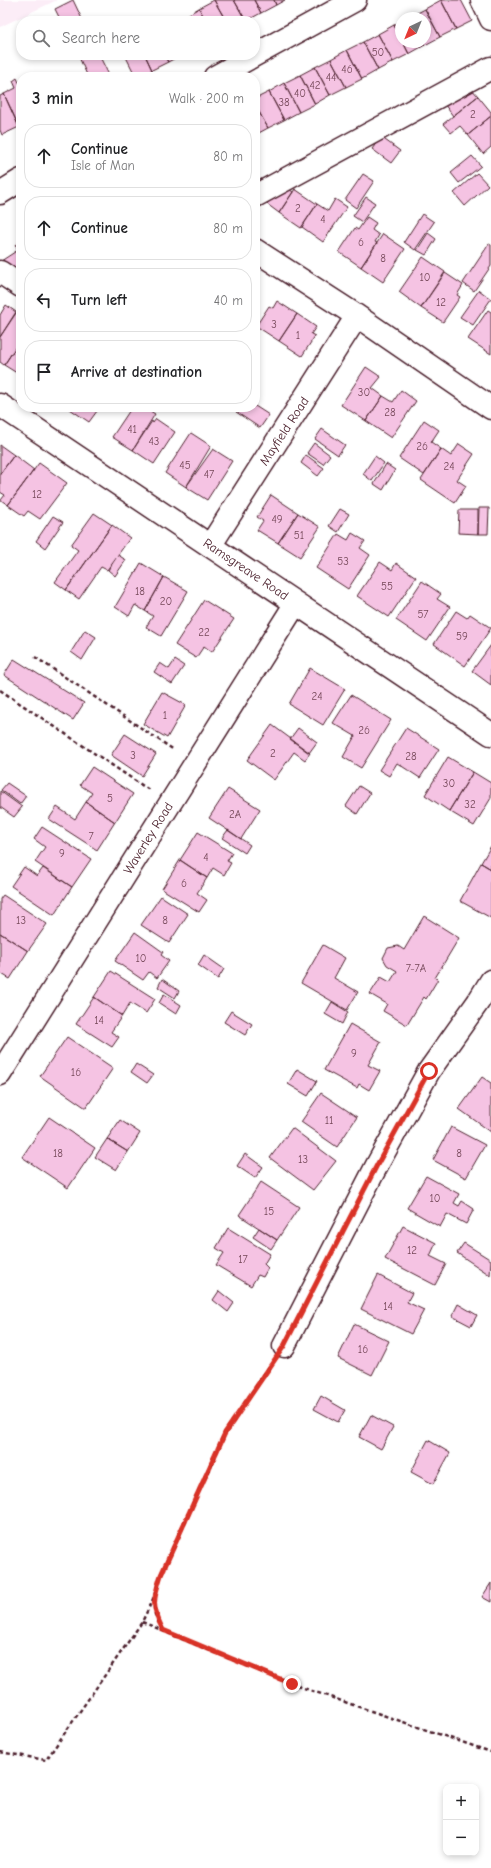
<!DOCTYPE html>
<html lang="en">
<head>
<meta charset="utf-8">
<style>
  body { margin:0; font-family:"Comic Neue",sans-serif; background:#f6f6f6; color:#202124 }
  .controls { position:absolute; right:12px; bottom:12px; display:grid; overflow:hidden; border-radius:8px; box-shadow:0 2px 6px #0003 }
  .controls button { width:36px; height:36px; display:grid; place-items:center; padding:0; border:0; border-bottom:1px solid #e0e0e0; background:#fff; color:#202124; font:20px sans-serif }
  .compass { position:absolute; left:395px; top:12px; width:36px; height:36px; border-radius:50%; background:#fff; box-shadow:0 2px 6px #0003; rotate:223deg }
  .stop { position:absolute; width:12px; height:12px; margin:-9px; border:3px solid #d93025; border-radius:50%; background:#fff }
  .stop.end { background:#d93025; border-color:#fff; box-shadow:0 1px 4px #0008 }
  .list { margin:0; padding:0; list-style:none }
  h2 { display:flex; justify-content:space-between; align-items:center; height:52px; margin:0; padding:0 16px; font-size:17px }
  h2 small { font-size:13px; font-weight:400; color:#757577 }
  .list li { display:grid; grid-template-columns:26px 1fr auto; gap:12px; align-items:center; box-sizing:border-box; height:64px; margin:0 8px 8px; padding:0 8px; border:1px solid #e0e0e0; border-radius:16px }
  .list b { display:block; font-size:15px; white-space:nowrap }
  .list p { margin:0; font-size:13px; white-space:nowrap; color:#757577 }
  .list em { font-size:13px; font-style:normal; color:#757577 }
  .icon { flex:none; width:22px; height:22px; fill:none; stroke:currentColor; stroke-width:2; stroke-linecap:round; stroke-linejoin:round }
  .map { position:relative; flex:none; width:491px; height:1868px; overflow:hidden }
  .search { position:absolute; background:#fff; box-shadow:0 2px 6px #0003; left:16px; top:16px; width:244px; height:44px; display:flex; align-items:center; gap:10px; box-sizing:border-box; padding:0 14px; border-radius:16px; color:#757577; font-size:15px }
  .panel { position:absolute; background:#fff; box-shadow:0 2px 6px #0003; left:16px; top:72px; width:244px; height:340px; border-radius:16px }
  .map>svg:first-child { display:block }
  .built { fill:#fcedf7 }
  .building { fill:#f5c3e3; stroke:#4a1f2b }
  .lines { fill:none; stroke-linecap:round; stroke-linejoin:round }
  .minor-casing { stroke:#4a1f2b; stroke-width:25 }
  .path { stroke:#4a1f2b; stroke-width:2.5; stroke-dasharray:4 3; stroke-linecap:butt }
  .minor { stroke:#fff; stroke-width:22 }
  .route { stroke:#d93025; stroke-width:5 }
  .labels { text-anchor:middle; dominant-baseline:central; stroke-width:3; stroke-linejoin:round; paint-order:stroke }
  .number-label { font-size:11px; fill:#754859 }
  .street-label { font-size:13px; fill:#4a1f2b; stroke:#fff }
</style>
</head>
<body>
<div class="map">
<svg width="491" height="1868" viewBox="0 0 491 1868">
  <rect width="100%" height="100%" fill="#fff"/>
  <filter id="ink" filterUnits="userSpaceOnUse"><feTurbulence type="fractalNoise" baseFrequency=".025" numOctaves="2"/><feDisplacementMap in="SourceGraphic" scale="8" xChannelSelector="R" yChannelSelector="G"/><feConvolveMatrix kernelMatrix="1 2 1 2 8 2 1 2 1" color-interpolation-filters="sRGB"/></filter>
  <g filter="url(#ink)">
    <!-- built -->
    <path class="built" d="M0 0H57L0 27Z"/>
    <!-- building -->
    <path class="building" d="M73 0 83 21H61L55 9Z
      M214 0H234L246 21H226Z
      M214 0 226 21H206L199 8Z
      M234 0H254L261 13 246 21Z
      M254 0H274L276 5 261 13Z
      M274 0H285L276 5Z
      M441 0H461L472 21 456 29Z
      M441 0 456 29 440 37 425 9Z
      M199 8 206 21H186L184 17Z
      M425 9 440 37 425 45 423 42H425V18L410 17Z
      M184 17 186 21H175Z
      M401 21V39L394 25Z
      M394 25 401 42H403L409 54 393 62 378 34Z
      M378 34 393 62 378 70 363 42Z
      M363 42 378 70 362 79 347 50Z
      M403 42H423L425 45 409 54Z
      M347 50 362 79 346 87 331 59Z
      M78 55H99L110 77H88Z
      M125 55H145L152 70 140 77H136Z
      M145 55H164L168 62 152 70Z
      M164 55H181L168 62Z
      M331 59 346 87 330 95 315 67Z
      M315 67 330 95 315 104 300 75Z
      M300 75 315 104 299 112 284 83Z
      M17 78 21 87V126L19 127 4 94 16 88 13 81Z
      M284 83 299 112 284 120 269 92Z
      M470 87 478 96 453 116 442 101Z
      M269 92 284 120 268 128 255 105V99Z
      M4 94 19 127 2 135 0 130V96Z
      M478 96 491 112V116L468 135 460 126 451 133 443 124Z
      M255 105 268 128 255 135Z
      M491 116V147L483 154 468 135Z
      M381 137 400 151 391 163 372 149Z
      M472 156 481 166 459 183 451 173Z
      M477 173 488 185 465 206 454 193Z
      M363 174 374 181 356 208 345 200Z
      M286 187 293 192 279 213 267 204 276 192Z
      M295 189 317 204 301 228 279 213Z
      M366 197 375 203 362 222 353 216Z
      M335 199 347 207 323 242 302 227 317 204 328 211Z
      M422 214 434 222 415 250 404 242Z
      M367 217 376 223 372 230 379 235 375 242 377 243 361 267 339 252 355 228 358 230Z
      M428 233 436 239 426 255 417 250Z
      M383 234 405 249 383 282 361 267Z
      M21 241V254L15 245Z
      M489 244 491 245V266L474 291 463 283Z
      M18 250 21 254V273L1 261Z
      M423 257 445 272 421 308 399 292Z
      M445 273 463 285 457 295 460 297 443 322 421 308Z
      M479 290 491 299 473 325 460 317Z
      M277 301 297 314 279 341 256 326 269 306 273 308Z
      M6 305 16 312 0 337V315Z
      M488 310 491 312V354L468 339Z
      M16 313 21 316V327L19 330 21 331V339L4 365 0 362V337Z
      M297 314 316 327 311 334 315 336 302 356 279 341Z
      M21 339V373L20 375 4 365Z
      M366 367 381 377 372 388 383 396 366 421 341 405Z
      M401 390 416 401 391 438 366 421 383 396 393 402Z
      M255 406 269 415 260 428 236 412 240 407Z
      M67 407H100L89 422Z
      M132 407H144L155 414 133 450 112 437Z
      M156 419 175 432 154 464 133 450 152 421 153 423Z
      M424 420 439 430 431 442 441 449 424 475 399 458Z
      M322 429 345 445 338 455 315 439Z
      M191 433 211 446 186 487 165 473Z
      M314 443 330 455 323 464 307 453Z
      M459 444 474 454 457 480 466 486 455 503 421 480 441 449 451 456Z
      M0 445 14 455 0 474Z
      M213 449 232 461 207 500 186 487Z
      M14 455 34 470 8 505 1 500 5 495 0 492V474Z
      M306 455 324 468 318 476 301 463Z
      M375 456 384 463 372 481 363 474Z
      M39 463 67 483 40 519 28 511 24 516 8 505Z
      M386 464 395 470 383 490 374 484Z
      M271 495 298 513 278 543 257 530 263 521 257 517Z
      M479 508H489L488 534H478Z
      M340 509 349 514 338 532 329 526Z
      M459 510H478V534L458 533Z
      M94 513 112 525 66 590 55 582 78 550 71 545Z
      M298 513 320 527 300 557 278 543Z
      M53 516 63 522 45 548 36 541Z
      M112 525 130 538 107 570 101 567 79 599 66 590Z
      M352 533 365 541 360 548 370 555 348 589 316 568 338 534 348 540Z
      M118 555 126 560 115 576 108 570Z
      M380 562 392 570 396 563 416 577 389 617 357 596Z
      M141 563 164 577 145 611 135 605 129 616 115 607Z
      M164 577 188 591 161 636 146 627 153 616 145 611Z
      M422 581 441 594 437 599 450 607 427 641 396 620Z
      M204 600 234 619 212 652 204 646 196 658 175 645Z
      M456 611 467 618 470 614 491 628 465 666 434 644Z
      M85 630 96 637 82 660 71 652Z
      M491 645V685L472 671Z
      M14 659 84 703 73 720 4 675Z
      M175 660 184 666 172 684 154 672 160 663 169 669Z
      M310 668 345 689 323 725 289 704Z
      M162 692 186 705 167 738 143 724Z
      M351 695 391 720 361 768 343 757 355 736 333 723Z
      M272 725 310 753 305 760 294 752 274 780 247 760Z
      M298 728 317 742 309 753 290 739Z
      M406 728 439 749 420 778 397 763 389 776 379 770Z
      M125 734 156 754 142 776 111 755Z
      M448 757 473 772 449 811 425 795Z
      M92 767 133 794 115 822 86 802 92 793 80 785Z
      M473 772 491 783V798L474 826 449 811Z
      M7 783 26 796 20 804 1 790Z
      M359 786 370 793 357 814 346 806Z
      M228 789 260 809 241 839 209 818Z
      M0 791 22 807 14 817 0 807Z
      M86 802 115 822 97 850 49 819 57 807 75 819Z
      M42 827 91 859 72 887 35 862 45 847 34 839Z
      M228 830 250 845 245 853 222 838Z
      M198 832 232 853 227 861 231 863 224 875 213 868 207 878 180 860Z
      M491 846V869L481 863Z
      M180 860 207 878 197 893 207 900 199 912 162 889Z
      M481 863 491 869V918L460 901Z
      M24 867 37 876 43 868 72 887 54 915 11 886Z
      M3 895 47 924 28 951 0 933V899Z
      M161 896 188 914 169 943 141 925Z
      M424 916 459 938 435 978 438 979 426 999 424 997 407 1025 383 1011 387 1004 370 994 381 977 390 982 397 971 387 965 383 958 388 948 398 946 404 950Z
      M135 932 163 952 161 955 169 961 157 978 149 972 143 980 115 961Z
      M0 933 28 951 10 979 0 973Z
      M323 945 345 958 334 978 358 992 347 1010 301 983Z
      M204 955 224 969 218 979 198 965Z
      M111 971 155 999 146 1013 130 1003 122 1016 94 997Z
      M162 979 179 991 175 998 158 987Z
      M164 994 181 1005 176 1014 159 1003Z
      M94 997 122 1016 111 1032 119 1037 112 1047 76 1024Z
      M332 1002 348 1012 342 1024 325 1014Z
      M231 1011 252 1024 245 1035 224 1022Z
      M350 1024 381 1042 368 1065 380 1071 369 1090 359 1084 357 1088 324 1070Z
      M67 1037 113 1068 86 1108 40 1076Z
      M136 1064 153 1075 147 1083 131 1072Z
      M297 1069 317 1081 308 1096 288 1084Z
      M482 1077 491 1083V1132L459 1109Z
      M321 1093 357 1117 337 1147 301 1122Z
      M49 1117 95 1148 68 1188 22 1157Z
      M120 1120 140 1133 128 1152 107 1139Z
      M451 1127 485 1145 466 1178 433 1160Z
      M292 1128 336 1161 313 1190 270 1158Z
      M107 1139 128 1152 116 1170 95 1157Z
      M245 1154 263 1167 255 1178 237 1166Z
      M426 1176 459 1194 454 1203 459 1206 462 1201 474 1209 466 1224 447 1214 440 1227 407 1208Z
      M261 1182 299 1207 277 1240 239 1215Z
      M403 1226 436 1243 430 1256 446 1264 435 1285 385 1259Z
      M228 1228 270 1254 264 1264 268 1268 263 1277 258 1275 251 1286 216 1265 224 1253 216 1248Z
      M259 1228 277 1240 271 1249 253 1237Z
      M464 1243 491 1260 490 1275 457 1253Z
      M378 1275 412 1293 407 1302 424 1310 411 1334 361 1309Z
      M219 1291 234 1303 228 1312 213 1300Z
      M458 1304 477 1315 471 1326 452 1316Z
      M354 1324 389 1341 372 1375 338 1358Z
      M321 1396 345 1410 338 1422 314 1409Z
      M371 1415 393 1427 381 1449 359 1437Z
      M428 1440 450 1453 433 1484 411 1472Z
      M491 1583V1602L482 1597Z"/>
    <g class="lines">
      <defs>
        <path id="minor" d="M482 0 491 19
          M215 77 355 0
          M0 193 21 180
          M255 196 491 68
          M255 250 357 316 491 408
          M0 272 21 286
          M0 405 491 734
          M210 546 357 316
          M0 1074 296 603
          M284 1346 377 1165 429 1071 478 1002 491 981"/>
      </defs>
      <!-- minor casing -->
      <use href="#minor" class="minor-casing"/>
      <!-- path -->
      <path class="path" d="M35 657 174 750
        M0 690 149 790
        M154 1599 155 1614 163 1630
        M142 1622 292 1684 491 1752
        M0 1752 46 1760 142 1622 154 1597 161 1575 225 1433 270 1366"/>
      <!-- minor -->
      <use href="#minor" class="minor"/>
    </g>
  </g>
  <g class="lines" filter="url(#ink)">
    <!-- route -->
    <path class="route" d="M292 1684 163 1630C151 1606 153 1600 161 1575L225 1433 284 1346 377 1165 429 1071"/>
  </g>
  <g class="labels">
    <!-- number labels -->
    <g class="number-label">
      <text x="378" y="52">50</text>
      <text x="347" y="69">46</text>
      <text x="331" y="77">44</text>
      <text x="315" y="85">42</text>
      <text x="300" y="93">40</text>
      <text x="284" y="102">38</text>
      <text x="473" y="114">2</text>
      <text x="298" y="208">2</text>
      <text x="323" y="219">4</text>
      <text x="361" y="242">6</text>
      <text x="383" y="258">8</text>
      <text x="425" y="277">10</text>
      <text x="441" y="302">12</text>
      <text x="274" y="324">3</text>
      <text x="298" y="335">1</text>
      <text x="364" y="392">30</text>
      <text x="390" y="412">28</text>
      <text x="132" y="429">41</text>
      <text x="154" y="441">43</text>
      <text x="422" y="446">26</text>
      <text x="185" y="465">45</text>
      <text x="449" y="466">24</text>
      <text x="209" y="474">47</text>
      <text x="37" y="494">12</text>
      <text x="277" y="519">49</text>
      <text x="299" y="535">51</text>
      <text x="343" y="561">53</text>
      <text x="387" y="586">55</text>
      <text x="140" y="591">18</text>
      <text x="166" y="601">20</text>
      <text x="423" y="614">57</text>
      <text x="204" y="632">22</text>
      <text x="462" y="636">59</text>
      <text x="317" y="696">24</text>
      <text x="165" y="715">1</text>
      <text x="364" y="730">26</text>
      <text x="273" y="753">2</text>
      <text x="133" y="755">3</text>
      <text x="411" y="756">28</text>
      <text x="449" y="783">30</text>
      <text x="110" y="798">5</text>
      <text x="470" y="804">32</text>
      <text x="235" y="814">2A</text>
      <text x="91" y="836">7</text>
      <text x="62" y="853">9</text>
      <text x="206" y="857">4</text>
      <text x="184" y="883">6</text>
      <text x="21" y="920">13</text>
      <text x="165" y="920">8</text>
      <text x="141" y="958">10</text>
      <text x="416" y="968">7-7A</text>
      <text x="99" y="1020">14</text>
      <text x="354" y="1053">9</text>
      <text x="76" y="1072">16</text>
      <text x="329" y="1120">11</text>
      <text x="58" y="1153">18</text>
      <text x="459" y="1153">8</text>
      <text x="303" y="1159">13</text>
      <text x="435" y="1198">10</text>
      <text x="269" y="1211">15</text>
      <text x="412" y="1250">12</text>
      <text x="243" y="1259">17</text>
      <text x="388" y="1306">14</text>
      <text x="363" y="1349">16</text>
    </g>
    <!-- street labels -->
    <g class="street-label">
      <text transform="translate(284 431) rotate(-57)">Mayfield Road</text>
      <text transform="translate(246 569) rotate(34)">Ramsgreave Road</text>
      <text transform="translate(148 838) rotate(-58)">Waverley Road</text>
    </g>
  </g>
</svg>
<div class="controls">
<button>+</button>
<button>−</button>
</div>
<svg class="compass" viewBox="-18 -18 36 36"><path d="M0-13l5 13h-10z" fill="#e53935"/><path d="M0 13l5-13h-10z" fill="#757577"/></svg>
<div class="stop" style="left:429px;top:1071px"></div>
<div class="stop end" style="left:292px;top:1684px"></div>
<div class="search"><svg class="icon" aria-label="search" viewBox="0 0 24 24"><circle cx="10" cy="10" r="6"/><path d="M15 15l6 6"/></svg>Search here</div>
<section class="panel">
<h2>3 min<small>Walk · 200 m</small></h2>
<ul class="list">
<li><svg class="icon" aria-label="ahead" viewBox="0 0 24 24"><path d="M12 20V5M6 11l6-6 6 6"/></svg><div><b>Continue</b><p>Isle of Man</p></div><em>80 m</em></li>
<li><svg class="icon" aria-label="ahead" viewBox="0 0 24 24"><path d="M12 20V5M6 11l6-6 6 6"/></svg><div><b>Continue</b></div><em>80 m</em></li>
<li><svg class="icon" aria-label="left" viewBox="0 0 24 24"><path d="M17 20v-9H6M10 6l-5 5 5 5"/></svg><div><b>Turn left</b></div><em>40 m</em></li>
<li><svg class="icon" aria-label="arrive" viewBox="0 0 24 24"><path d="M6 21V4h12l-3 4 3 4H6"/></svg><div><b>Arrive at destination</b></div></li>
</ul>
</section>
</div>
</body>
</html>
